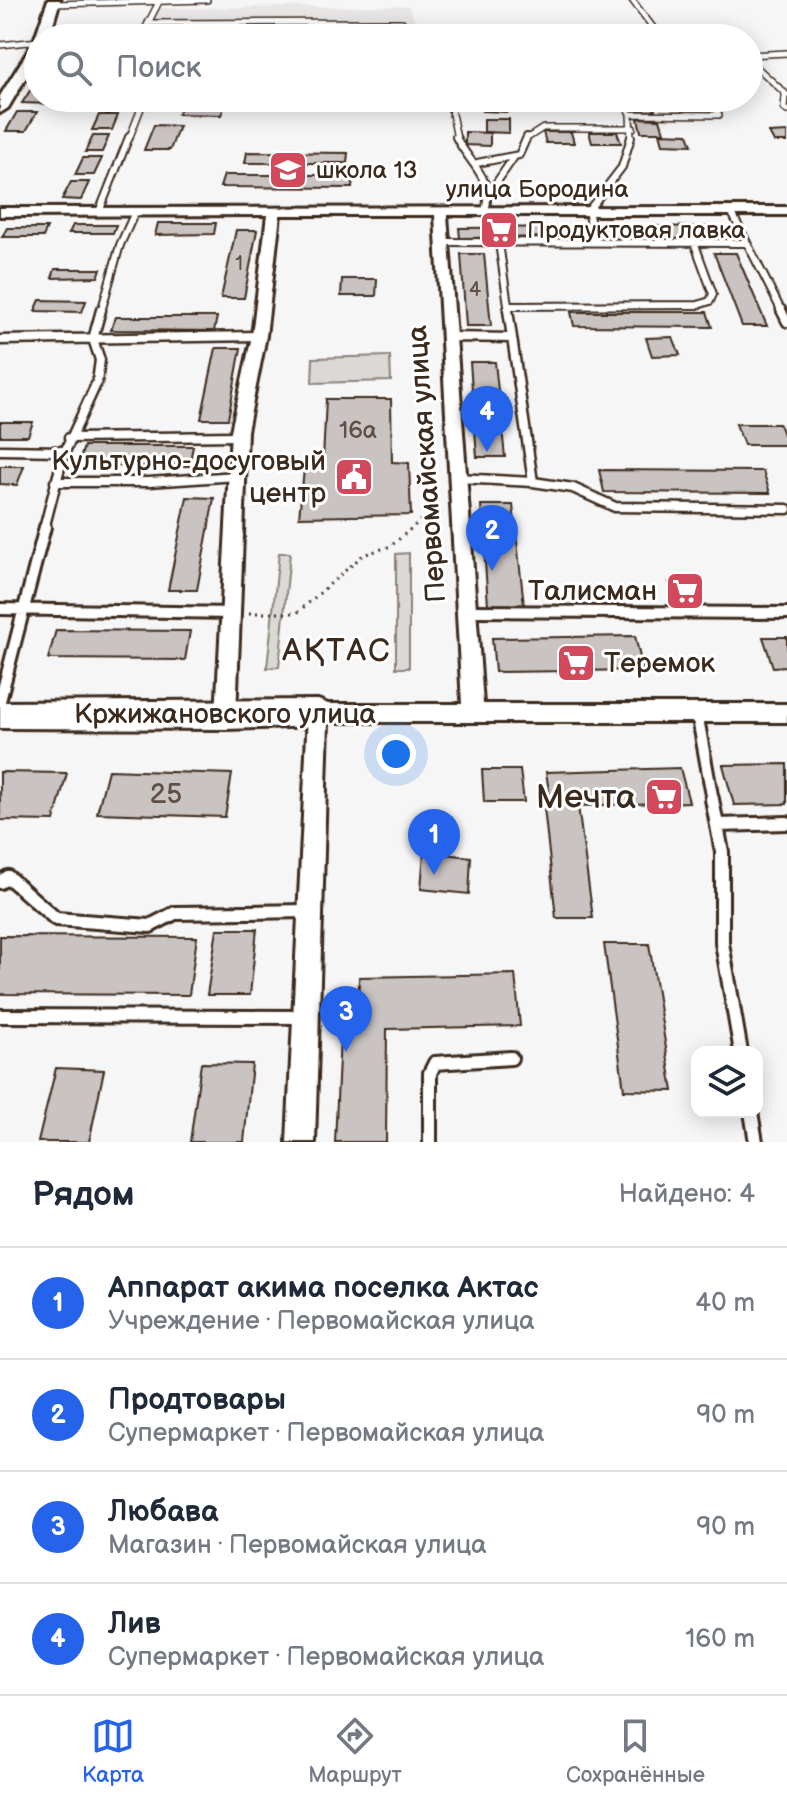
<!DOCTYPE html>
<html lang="ru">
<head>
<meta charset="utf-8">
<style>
  body { margin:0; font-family:"Balsamiq Sans",sans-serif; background:#f2f2f3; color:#1f2937 }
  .controls { position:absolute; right:24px; bottom:24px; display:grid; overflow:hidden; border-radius:16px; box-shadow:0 4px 20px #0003 }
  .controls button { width:72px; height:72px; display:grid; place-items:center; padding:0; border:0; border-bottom:2px solid #e0e1e3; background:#fff; color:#1f2937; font:40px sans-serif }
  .you { position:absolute; left:396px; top:754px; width:28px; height:28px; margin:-20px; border:6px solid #fff; border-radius:50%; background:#1a73e8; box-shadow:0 0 0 12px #1a73e833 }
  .badge { display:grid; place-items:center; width:52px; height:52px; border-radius:50%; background:#2563eb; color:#fff; font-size:26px; font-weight:700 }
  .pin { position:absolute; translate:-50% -66px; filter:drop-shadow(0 2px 4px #0008) }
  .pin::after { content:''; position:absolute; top:42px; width:28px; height:24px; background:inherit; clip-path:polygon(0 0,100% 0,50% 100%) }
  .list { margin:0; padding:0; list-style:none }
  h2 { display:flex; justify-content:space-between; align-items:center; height:104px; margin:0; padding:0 32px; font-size:34px }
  h2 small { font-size:26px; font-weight:400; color:#747a83 }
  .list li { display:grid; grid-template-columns:52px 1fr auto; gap:24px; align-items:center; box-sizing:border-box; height:112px; padding:0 32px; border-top:2px solid #e0e1e3 }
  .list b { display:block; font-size:30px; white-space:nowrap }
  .list p { margin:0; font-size:26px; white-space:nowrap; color:#747a83 }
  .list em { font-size:26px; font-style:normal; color:#747a83 }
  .icon { flex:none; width:44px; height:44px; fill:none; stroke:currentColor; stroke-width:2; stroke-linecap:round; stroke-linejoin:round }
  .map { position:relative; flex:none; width:787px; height:1142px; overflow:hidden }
  .search { position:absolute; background:#fff; box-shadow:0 4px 20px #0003; left:24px; right:24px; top:24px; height:88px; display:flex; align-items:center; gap:20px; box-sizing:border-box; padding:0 28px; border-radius:44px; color:#747a83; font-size:30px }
  .sheet { height:552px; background:#fff }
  nav { display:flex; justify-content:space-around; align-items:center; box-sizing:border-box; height:112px; border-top:2px solid #e0e1e3; background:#fff; font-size:22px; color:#747a83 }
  nav a { display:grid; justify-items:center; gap:4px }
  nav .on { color:#2563eb }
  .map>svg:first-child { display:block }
  .built { fill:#e9e7e6 }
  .green { fill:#dbd9d6; stroke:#8b827a; stroke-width:2 }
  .building { fill:#c9c3c1; stroke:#3b2a1e; stroke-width:2 }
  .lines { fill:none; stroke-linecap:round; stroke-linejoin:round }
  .lane-far4-casing { stroke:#3b2a1e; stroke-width:8 }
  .lane-far3-casing { stroke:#3b2a1e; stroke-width:10 }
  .lane-far2-casing { stroke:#3b2a1e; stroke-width:13 }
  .lane-far1-casing { stroke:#3b2a1e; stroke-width:16 }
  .lane-casing { stroke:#3b2a1e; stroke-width:18 }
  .street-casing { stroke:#3b2a1e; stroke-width:6 }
  .secondary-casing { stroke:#3b2a1e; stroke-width:6 }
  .path { stroke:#3b2a1e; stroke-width:3; stroke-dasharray:2 5; stroke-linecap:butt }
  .lane-far4 { stroke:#fff; stroke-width:5 }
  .lane-far3 { stroke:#fff; stroke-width:6 }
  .lane-far2 { stroke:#fff; stroke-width:8 }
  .lane-far1 { stroke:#fff; stroke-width:10 }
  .lane { stroke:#fff; stroke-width:12 }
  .street { fill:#fff; fill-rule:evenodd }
  .secondary { fill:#fff; fill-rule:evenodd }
  .labels { text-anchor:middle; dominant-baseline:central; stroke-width:6; stroke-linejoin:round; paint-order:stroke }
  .far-number-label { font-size:20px; fill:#5e5047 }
  .far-poi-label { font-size:24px; fill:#3b2a1e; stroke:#fff; text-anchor:start }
  .far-street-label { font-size:24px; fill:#3b2a1e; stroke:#fff }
  .number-label { font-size:24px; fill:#5e5047 }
  .poi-label { font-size:28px; fill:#3b2a1e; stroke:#fff; text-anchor:end }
  .street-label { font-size:28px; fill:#3b2a1e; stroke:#fff }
  .near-number-label { font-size:28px; fill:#5e5047 }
  .quarter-label { font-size:32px; letter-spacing:2px; fill:#3b2a1e; stroke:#fff }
  .near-poi-label { font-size:34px; fill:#3b2a1e; stroke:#fff; text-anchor:end }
</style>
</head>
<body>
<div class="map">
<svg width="787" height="1142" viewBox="0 0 787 1142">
  <rect width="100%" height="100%" fill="#f7f6f6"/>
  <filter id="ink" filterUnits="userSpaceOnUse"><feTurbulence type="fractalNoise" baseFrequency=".0125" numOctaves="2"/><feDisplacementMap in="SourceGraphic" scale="16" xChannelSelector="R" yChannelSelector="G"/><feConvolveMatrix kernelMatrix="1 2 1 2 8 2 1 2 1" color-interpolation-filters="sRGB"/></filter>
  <g filter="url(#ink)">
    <!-- built -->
    <path class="built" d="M408 6 422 33 145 36 159 8Z"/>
    <!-- green -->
    <path class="green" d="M390 356 391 381 312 383 313 358Z
      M279 553H290L279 667 267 668Z
      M409 553V668H396V554Z"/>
    <!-- building -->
    <path class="building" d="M35 83H38V98H53L50 104 22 103Z
      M482 100 506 101 507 112 482 111Z
      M632 100 653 101 655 111H634Z
      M184 101 226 103 221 115 178 114Z
      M17 112H37L26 131H6Z
      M99 115H118L112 130H92Z
      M638 118 660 119 664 132H641Z
      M484 119H509V133L484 132Z
      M154 125 179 126 170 150H144Z
      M465 132 490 133V146L465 145Z
      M543 132H571L574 143H546Z
      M589 132H617L621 143H592Z
      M787 132V142H774L769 133Z
      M660 133 688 134 692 145 663 144Z
      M93 136H109L102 152H85Z
      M247 152 348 153 347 163H301L299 175H353L352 188 220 187 224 175H281L283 163H245Z
      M83 158H102L94 175H75Z
      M71 182H89L81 200 62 199Z
      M158 223H216L214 234 155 235Z
      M73 225H116L113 233H69Z
      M608 226 723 227 728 240H611Z
      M575 227 578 237 460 238 459 228Z
      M7 228H47L43 237H2Z
      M236 230H257L244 298H221Z
      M714 253H736L767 326H742Z
      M461 254H484L491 326H466Z
      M55 269H101L98 277 52 278Z
      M342 279H377L376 296H341Z
      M40 300 86 301 82 312 35 311Z
      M571 312H707L712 327 574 326Z
      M116 317H217L214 331 111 330Z
      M673 337 680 355 652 356 646 338Z
      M216 348H241L228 419H201Z
      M470 362H495L505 457H477Z
      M326 399H391L392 462 409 463 411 515 299 517 305 460H323Z
      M0 422H33L28 436H0Z
      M736 424H779L787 445H744Z
      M84 446H193L189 466H78Z
      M0 466H24L17 485 0 484Z
      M599 470 763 471 770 493 604 492Z
      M187 497 214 498 197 590H168Z
      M481 505H513L524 605H488Z
      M693 581 698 601H674L669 582Z
      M56 630 190 631 185 660 48 659Z
      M635 636 643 670 495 672 492 638Z
      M763 637H787V666L773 667Z
      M787 764V804L734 805 723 765Z
      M680 768 689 802 578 806 593 918H556L543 798H550L546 772Z
      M108 770 232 774 225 817 97 813Z
      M482 770H520L524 802H484Z
      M0 772 67 773 54 821 0 820Z
      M424 852 471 857 469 894 421 889Z
      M217 929H257L250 995H207Z
      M0 936 197 937 189 995 0 994Z
      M604 944H649L673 1091 624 1090Z
      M515 974 520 1026 387 1029 386 1142H335L341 1016H358L359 977Z
      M201 1063 252 1064 244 1142H190Z
      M56 1068 104 1070 89 1142H38Z"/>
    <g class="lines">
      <defs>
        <path id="lane-far4" d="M632 0 658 34
          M54 4 207 0
          M148 23 402 22
          M558 34H658L669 38
          M153 38 144 31 160 0
          M0 45 38 41
          M749 55 787 53
          M749 60 787 95
          M785 95 784 108 787 111
          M449 98 457 139
          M622 98 630 114 719 115 710 98
          M630 114 631 139
          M129 139 145 98
          M526 139 543 128H633"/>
        <path id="lane-far3" d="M456 137C469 164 495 178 485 211
          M477 163 519 155 527 137
          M490 192 514 157
          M731 211 782 312
          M99 212 129 137
          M443 242 747 243
          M595 242 588 211 622 167 631 137
          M499 243 509 312
          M508 306 698 305 710 301 713 294 694 242
          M101 312 120 245 135 212"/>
        <path id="lane-far2" d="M508 310 533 482 573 488 615 507 787 509
          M781 310 787 322
          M449 337 512 338
          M0 340 259 336
          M69 438 238 436
          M0 450 64 451
          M458 478 533 482
          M55 482H149L237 476
          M44 529 63 456 97 382 100 360 93 339 101 310"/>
        <path id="lane-far1" d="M0 609 231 613
          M466 611 787 613
          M0 701 45 527
          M697 713 713 801"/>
        <path id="lane" d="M712 799 722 852V943L741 1052
          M717 825 787 823
          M0 882 8 877 56 919 150 926 175 913 308 911
          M0 1016 302 1017
          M751 1112 756 1142
          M430 1142V1073L435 1063 511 1058"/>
        <path id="street" d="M787 207V215H447L483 704H787V722H328L315 1142H287L308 713 311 707 318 704H462L435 215H280L266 336 247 431 236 716 233 722 226 725 219 722 216 716 231 431 252 336 267 215 0 216V208Z"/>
        <path id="secondary" d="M48 0H60L49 38H38V41L35 38Z
          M38 42V57L8 108 0 113V96L33 43Z
          M318 700 328 704 333 713 328 722 318 726 226 729 0 728V702Z"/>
      </defs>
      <!-- lane-far4 casing -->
      <use href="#lane-far4" class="lane-far4-casing"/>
      <!-- lane-far3 casing -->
      <use href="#lane-far3" class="lane-far3-casing"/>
      <!-- lane-far2 casing -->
      <use href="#lane-far2" class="lane-far2-casing"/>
      <!-- lane-far1 casing -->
      <use href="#lane-far1" class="lane-far1-casing"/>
      <!-- lane casing -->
      <use href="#lane" class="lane-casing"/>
      <!-- street casing -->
      <use href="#street" class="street-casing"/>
      <!-- secondary casing -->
      <use href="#secondary" class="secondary-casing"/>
      <!-- path -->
      <path class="path" d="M249 613H297L363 555 391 546 422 519 443 513"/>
      <!-- lane-far4 -->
      <use href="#lane-far4" class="lane-far4"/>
      <!-- lane-far3 -->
      <use href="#lane-far3" class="lane-far3"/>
      <!-- lane-far2 -->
      <use href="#lane-far2" class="lane-far2"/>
      <!-- lane-far1 -->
      <use href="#lane-far1" class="lane-far1"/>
      <!-- lane -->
      <use href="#lane" class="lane"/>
      <!-- street -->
      <use href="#street" class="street"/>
      <!-- secondary -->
      <use href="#secondary" class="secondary"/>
    </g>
  </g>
  <!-- icons -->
  <defs>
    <symbol id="school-square" viewBox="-11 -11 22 22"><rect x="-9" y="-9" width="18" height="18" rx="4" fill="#d1495b" stroke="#fff"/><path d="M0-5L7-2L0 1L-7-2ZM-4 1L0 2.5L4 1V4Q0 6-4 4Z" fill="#fff"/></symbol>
    <symbol id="supermarket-square" viewBox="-11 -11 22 22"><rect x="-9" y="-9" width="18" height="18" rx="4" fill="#d1495b" stroke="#fff"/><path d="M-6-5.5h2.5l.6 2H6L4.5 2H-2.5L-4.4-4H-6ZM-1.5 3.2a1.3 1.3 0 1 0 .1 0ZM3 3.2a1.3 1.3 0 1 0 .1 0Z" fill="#fff"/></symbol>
    <symbol id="civic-square" viewBox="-11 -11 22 22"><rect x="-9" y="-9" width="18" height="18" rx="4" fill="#d1495b" stroke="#fff"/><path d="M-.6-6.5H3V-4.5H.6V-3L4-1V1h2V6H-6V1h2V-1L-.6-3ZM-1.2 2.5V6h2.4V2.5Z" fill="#fff"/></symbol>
  </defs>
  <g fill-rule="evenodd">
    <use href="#school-square" x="266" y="148" width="44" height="44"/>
    <use href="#supermarket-square" x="477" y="208" width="44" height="44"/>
    <use href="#civic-square" x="332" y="455" width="44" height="44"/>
    <use href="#supermarket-square" x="663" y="569" width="44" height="44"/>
    <use href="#supermarket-square" x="554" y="641" width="44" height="44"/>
    <use href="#supermarket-square" x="642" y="775" width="44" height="44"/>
  </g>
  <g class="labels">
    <!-- far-number labels -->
    <g class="far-number-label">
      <text x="239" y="264">1</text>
      <text x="475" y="290">4</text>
    </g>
    <!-- far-poi labels -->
    <g class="far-poi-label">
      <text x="316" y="170">школа 13</text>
      <text x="527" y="230">Продуктовая лавка</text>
    </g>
    <!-- far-street labels -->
    <g class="far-street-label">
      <text x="537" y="189">улица Бородина</text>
    </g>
    <!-- number labels -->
    <g class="number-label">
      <text x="358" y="430">16а</text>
    </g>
    <!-- poi labels -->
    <g class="poi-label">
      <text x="326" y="461">Культурно-досуговый<tspan x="326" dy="32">центр</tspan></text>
      <text x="657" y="591">Талисман</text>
      <text x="604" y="663" text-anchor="start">Теремок</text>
    </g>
    <!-- street labels -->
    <g class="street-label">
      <text transform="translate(427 464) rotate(-94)">Первомайская улица</text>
      <text x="225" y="714">Кржижановского улица</text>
    </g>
    <!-- near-number labels -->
    <g class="near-number-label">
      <text x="166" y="794">25</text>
    </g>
    <!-- quarter labels -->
    <g class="quarter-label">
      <text x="337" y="651">АҚТАС</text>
    </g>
    <!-- near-poi labels -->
    <g class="near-poi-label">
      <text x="636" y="797">Мечта</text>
    </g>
  </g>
</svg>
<div class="controls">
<button><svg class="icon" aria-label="layers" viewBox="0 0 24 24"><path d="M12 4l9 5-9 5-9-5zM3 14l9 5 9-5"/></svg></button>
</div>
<div class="you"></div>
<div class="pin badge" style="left:434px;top:875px">1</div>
<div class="pin badge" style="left:492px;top:571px">2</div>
<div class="pin badge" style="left:346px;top:1052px">3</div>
<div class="pin badge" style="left:487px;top:452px">4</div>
<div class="search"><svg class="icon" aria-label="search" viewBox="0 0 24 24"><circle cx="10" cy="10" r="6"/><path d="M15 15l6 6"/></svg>Поиск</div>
</div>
<section class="sheet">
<h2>Рядом<small>Найдено: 4</small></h2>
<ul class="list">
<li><span class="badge">1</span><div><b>Аппарат акима поселка Актас</b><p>Учреждение · Первомайская улица</p></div><em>40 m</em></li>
<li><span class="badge">2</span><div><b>Продтовары</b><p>Супермаркет · Первомайская улица</p></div><em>90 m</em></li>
<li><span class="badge">3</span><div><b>Любава</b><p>Магазин · Первомайская улица</p></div><em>90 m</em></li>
<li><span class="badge">4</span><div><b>Лив</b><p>Супермаркет · Первомайская улица</p></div><em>160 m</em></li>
</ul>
</section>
<nav>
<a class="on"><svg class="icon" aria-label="map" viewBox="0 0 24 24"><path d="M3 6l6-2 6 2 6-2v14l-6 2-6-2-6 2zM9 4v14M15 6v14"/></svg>Карта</a>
<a><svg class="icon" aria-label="directions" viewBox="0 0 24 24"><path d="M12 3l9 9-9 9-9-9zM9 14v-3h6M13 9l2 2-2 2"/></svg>Маршрут</a>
<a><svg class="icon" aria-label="saved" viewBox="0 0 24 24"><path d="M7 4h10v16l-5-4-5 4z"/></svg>Сохранённые</a>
</nav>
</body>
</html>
